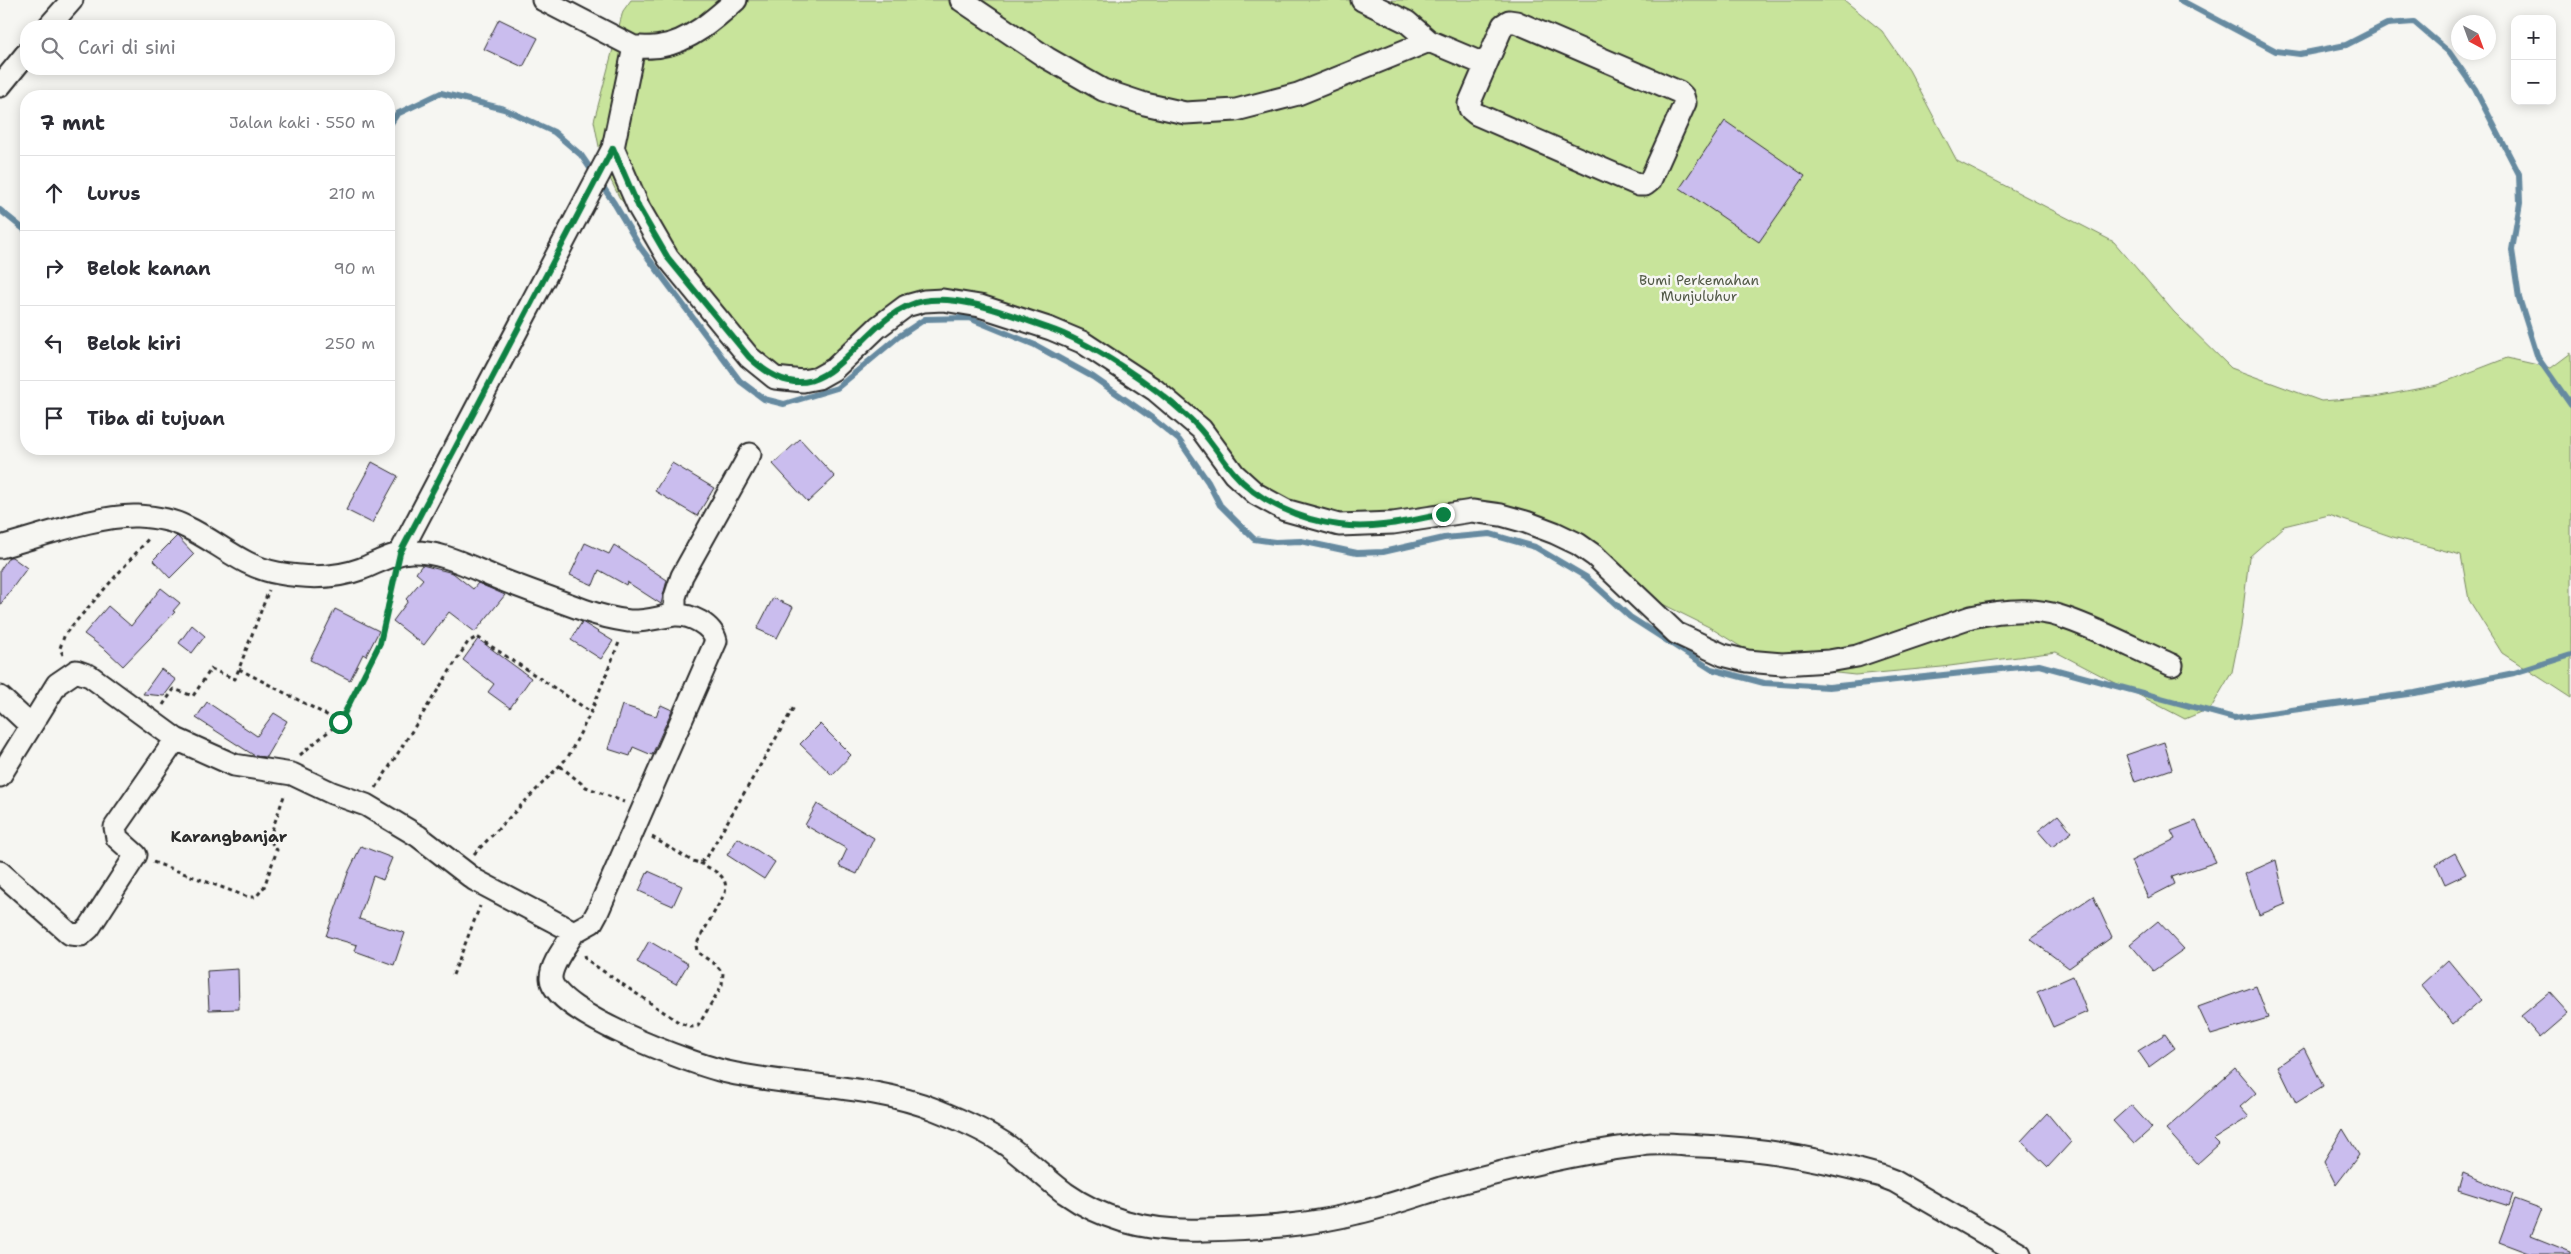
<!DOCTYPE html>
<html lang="id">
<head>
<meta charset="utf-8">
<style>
  body { margin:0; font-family:"Shantell Sans",sans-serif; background:#f7f7f7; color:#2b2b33 }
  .controls { position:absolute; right:15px; top:15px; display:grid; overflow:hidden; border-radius:10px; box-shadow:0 2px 12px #0003 }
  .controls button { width:45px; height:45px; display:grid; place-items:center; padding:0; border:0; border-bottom:1px solid #e1e1e2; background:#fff; color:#2b2b33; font:25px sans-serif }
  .compass { position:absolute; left:2451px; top:15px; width:45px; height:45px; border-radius:50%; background:#fff; box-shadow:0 2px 12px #0003; rotate:139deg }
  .stop { position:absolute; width:15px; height:15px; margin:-11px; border:4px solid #0b8043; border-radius:50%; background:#fff }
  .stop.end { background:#0b8043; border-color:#fff; box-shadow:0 1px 5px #0008 }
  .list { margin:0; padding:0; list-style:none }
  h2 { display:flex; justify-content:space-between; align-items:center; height:65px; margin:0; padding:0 20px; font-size:21px }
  h2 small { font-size:16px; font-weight:400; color:#7c7c81 }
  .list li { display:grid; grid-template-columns:32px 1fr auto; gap:15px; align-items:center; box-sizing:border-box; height:75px; padding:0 20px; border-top:1px solid #e1e1e2 }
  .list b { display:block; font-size:19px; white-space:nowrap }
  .list em { font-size:16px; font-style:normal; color:#7c7c81 }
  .icon { flex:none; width:28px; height:28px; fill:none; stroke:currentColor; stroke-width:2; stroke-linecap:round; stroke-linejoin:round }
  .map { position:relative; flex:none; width:2571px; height:1254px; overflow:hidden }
  .search { position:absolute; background:#fff; box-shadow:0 2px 12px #0003; left:20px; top:20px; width:375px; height:55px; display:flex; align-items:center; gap:12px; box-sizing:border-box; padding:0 18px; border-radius:20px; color:#7c7c81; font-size:19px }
  .panel { position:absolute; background:#fff; box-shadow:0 2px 12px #0003; left:20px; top:90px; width:375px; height:365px; border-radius:20px }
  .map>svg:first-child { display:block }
  .green { fill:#c8e49b; stroke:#7a8863 }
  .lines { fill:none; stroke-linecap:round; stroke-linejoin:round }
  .stream { stroke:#668aa0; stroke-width:6 }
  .building { fill:#cabdee; stroke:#2b2b2b }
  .minor-casing { stroke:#2b2b2b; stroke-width:25 }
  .path { stroke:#2b2b2b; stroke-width:3; stroke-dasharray:4 4; stroke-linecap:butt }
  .minor { stroke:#f6f6f2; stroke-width:21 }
  .route { stroke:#0b8043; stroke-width:6 }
  .labels { text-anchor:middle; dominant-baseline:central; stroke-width:5; stroke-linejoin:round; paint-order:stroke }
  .park-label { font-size:14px; fill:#525947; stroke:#f6f6f2 }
  .quarter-label { font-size:16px; font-weight:bold; fill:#2b2b2b; stroke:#f6f6f2 }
</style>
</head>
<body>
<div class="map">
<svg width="2571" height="1254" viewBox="0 0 2571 1254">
  <rect width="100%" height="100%" fill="#f6f6f2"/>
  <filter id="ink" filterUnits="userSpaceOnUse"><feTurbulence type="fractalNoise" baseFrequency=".02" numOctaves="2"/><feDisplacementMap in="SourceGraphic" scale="10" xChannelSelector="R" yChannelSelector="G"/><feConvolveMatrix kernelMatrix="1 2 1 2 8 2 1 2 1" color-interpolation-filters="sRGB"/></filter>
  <g filter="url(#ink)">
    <!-- green -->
    <path class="green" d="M631 0H1844L1882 31 1909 70 1957 161 2114 242 2174 312 2231 368 2321 401 2375 397 2437 385 2507 358 2551 368 2571 353V698L2502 653 2469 600 2461 555 2393 537 2329 515 2284 526 2249 557 2241 627 2232 672 2211 708 2185 719 2056 652 1942 667 1855 675 1772 666 1709 627 1610 578 1531 523 1439 510 1294 521 1144 378 1037 314 936 297 856 347 798 378 754 368 619 197 602 162 594 121 623 11Z"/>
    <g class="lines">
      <!-- stream -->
      <path class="stream" d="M2180 0 2276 51 2300 54 2346 45 2387 24 2414 22 2449 52 2475 89 2519 174 2520 203 2512 250 2519 298 2538 358 2571 405
        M389 126 397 114 441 93 504 109 554 132 581 155 614 203 640 247 740 381 764 399 784 404 837 388 898 337 925 319 969 318 1035 345 1093 377 1152 418 1179 440 1208 482 1220 505 1254 539 1275 542 1301 541 1357 553 1383 552 1444 538 1490 534 1535 547 1586 577 1630 617 1711 669 1764 683 1829 687 2039 665 2234 718 2415 693 2514 673 2571 655
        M0 210 26 231"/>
    </g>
    <!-- building -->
    <path class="building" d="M499 19 538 38 523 67 484 49Z
      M1725 121 1805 176 1759 242 1680 188Z
      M800 439 835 477 808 502 773 464Z
      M372 462 398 476 372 523 346 510Z
      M672 463 714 488 697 516 655 491Z
      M177 536 194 554 170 578 153 560Z
      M585 543 609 554 614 545 667 580 661 604 627 582 626 585 599 570 593 585 570 575Z
      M9 557H12L27 568 0 605V570Z
      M422 565 453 573 473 589 478 583 505 595 475 632 449 612 424 645 393 621 408 601 406 599 423 579 416 573Z
      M161 588 180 603 173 611 175 612 123 666 106 650 84 634 108 606 131 626Z
      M773 598 793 607 777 638 757 629Z
      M335 609 379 631 366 656 363 654 350 680 310 660Z
      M582 622 613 641 601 659 571 640Z
      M192 625 205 636 192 653 179 643Z
      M478 639 531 678 510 708 488 692 494 684 463 660Z
      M161 669 176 680 164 696 143 694Z
      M207 702 257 736 274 713 287 721 266 757 255 756 196 718Z
      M622 705 656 716 661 705 672 710 652 755 633 747 630 756 608 749Z
      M820 724 851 755 832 775 800 744Z
      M2164 742 2172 769 2135 782 2126 755Z
      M817 804 874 838 857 874 839 866 847 849 805 825Z
      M2058 815 2072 832 2052 847 2038 831Z
      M2196 821 2216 862 2172 877 2175 884 2148 898 2131 861 2175 839 2171 831Z
      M738 838 775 862 764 879 727 855Z
      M361 846 392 858 383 880 373 876 359 919 405 933 394 965 355 951 357 945 326 936 348 873Z
      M2455 853 2466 874 2445 884 2436 864Z
      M2276 860 2286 904 2259 915 2245 874Z
      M648 871 682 886 673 906 639 891Z
      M2093 896 2112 937 2069 968 2030 939Z
      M2158 921 2184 949 2153 971 2130 944Z
      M649 941 688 964 676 984 637 962Z
      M2448 960 2481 1000 2453 1024 2421 985Z
      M238 969 239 1009 209 1010 207 971Z
      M2073 976 2087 1012 2053 1027 2037 992Z
      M2256 986 2268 1018 2211 1035 2198 1007Z
      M2550 992 2569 1013 2540 1038 2521 1016Z
      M2165 1034 2175 1048 2149 1067 2138 1051Z
      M2304 1048 2323 1086 2296 1103 2278 1066Z
      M2235 1068 2256 1093 2240 1107 2249 1117 2214 1139 2219 1144 2197 1164 2166 1129Z
      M2131 1105 2152 1128 2134 1144 2113 1121Z
      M2047 1113 2071 1142 2048 1167 2021 1141Z
      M2343 1129 2359 1155 2336 1185 2324 1161Z
      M2463 1173 2513 1194 2509 1206 2458 1190Z
      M2515 1199 2542 1209 2531 1236 2571 1252V1254H2531L2499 1242Z"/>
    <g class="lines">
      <defs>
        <path id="minor" d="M543 0 634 47 613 148 639 208 668 258 749 357 775 378 803 381 818 378 834 369 878 327 906 306 924 301 943 300 980 306 1051 329 1082 342 1155 390 1201 429 1234 474 1256 494 1285 510 1339 525 1393 523 1472 511 1501 515 1526 522 1555 533 1578 544 1595 556 1676 633 1723 655 1747 661 1782 664 1829 661 1857 656 1971 617C1998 611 2032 607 2059 616 2095 627 2137 650 2172 665
          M961 0 1047 58 1103 90 1145 104 1185 113 1236 110 1298 94 1429 41
          M1362 0 1407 22 1429 41 1486 65
          M1509 21 1516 22 1679 92 1683 96 1685 103 1650 181 1645 185H1639L1476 114 1470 109 1469 104 1503 25Z
          M49 26 72 0
          M634 47C642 47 652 48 661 46 689 42 715 19 736 0
          M0 86 26 54
          M0 547C38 537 101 514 138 516 155 517 171 519 186 527 217 541 242 567 278 573 305 578 334 579 361 569 377 563 393 553 411 552 441 551 468 566 495 577 524 589 554 599 584 610 598 615 614 619 629 621 645 622 659 617 674 615 691 614 712 625 716 641L598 911 592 922 574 932
          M400 553 613 148
          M675 615V597L682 576 750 454
          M0 697 30 725
          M0 776 57 684 76 671 90 676 176 739 234 765 292 774 332 793 366 805 418 836 475 880 574 932C567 945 551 963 551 978 552 1013 695 1065 727 1072 794 1087 872 1084 936 1110 961 1120 987 1131 1008 1146 1028 1161 1045 1178 1065 1193 1106 1222 1155 1232 1204 1230 1254 1229 1308 1226 1357 1213 1385 1207 1413 1197 1441 1188 1507 1170 1574 1153 1642 1145 1661 1142 1681 1145 1701 1146 1762 1148 1822 1159 1881 1176L1894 1181 2020 1254
          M0 872 70 934 81 935 89 928 136 855 117 838 115 827 176 739"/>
      </defs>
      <!-- minor casing -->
      <use href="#minor" class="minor-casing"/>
      <!-- path -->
      <path class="path" d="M63 655 60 648 65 634 150 537
        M239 669 346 725 344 714 380 643 394 577
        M163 705 174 689 193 696 211 669 235 679 269 590
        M300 755 340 722
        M560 766 586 787 624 802
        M376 788 468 642 477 637 591 712
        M652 837 692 861 700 863 707 857 794 707
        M474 854 568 757 591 712 620 640
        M153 862 248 897H256L264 887 277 850 269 839 285 793
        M585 955 586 959 597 967 680 1023 691 1027 698 1026 722 985 723 973 716 965 697 952 696 945 725 893C729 875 714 871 700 863
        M453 975 480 906"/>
      <!-- minor -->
      <use href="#minor" class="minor"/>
    </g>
  </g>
  <g class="lines" filter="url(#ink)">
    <!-- route -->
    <path class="route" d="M340 722 346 725 344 714 380 643 400 553 613 148 639 208 668 258 749 357C829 433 855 314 923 301 961 294 1013 316 1048 328 1091 342 1154 386 1187 416 1206 432 1218 454 1233 472 1258 502 1301 520 1339 525 1374 530 1409 521 1443 514"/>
  </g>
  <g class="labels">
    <!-- park labels -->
    <g class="park-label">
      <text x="1699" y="280">Bumi Perkemahan<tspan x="1699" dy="16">Munjuluhur</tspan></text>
    </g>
    <!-- quarter labels -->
    <g class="quarter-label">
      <text x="229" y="836">Karangbanjar</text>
    </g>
  </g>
</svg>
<div class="controls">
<button>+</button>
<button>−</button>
</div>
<svg class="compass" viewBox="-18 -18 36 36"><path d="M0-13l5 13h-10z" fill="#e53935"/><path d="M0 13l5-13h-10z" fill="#7c7c81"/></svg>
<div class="stop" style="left:340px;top:722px"></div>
<div class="stop end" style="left:1443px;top:514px"></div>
<div class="search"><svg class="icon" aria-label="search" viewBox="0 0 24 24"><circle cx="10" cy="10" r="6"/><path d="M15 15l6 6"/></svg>Cari di sini</div>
<section class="panel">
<h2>7 mnt<small>Jalan kaki · 550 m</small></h2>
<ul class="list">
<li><svg class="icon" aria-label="ahead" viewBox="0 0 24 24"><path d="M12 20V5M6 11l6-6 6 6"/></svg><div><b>Lurus</b></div><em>210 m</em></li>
<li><svg class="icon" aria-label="right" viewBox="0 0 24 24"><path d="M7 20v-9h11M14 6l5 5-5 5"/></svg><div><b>Belok kanan</b></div><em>90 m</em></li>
<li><svg class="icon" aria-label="left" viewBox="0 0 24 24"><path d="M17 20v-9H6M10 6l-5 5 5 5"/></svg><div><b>Belok kiri</b></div><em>250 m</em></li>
<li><svg class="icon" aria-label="arrive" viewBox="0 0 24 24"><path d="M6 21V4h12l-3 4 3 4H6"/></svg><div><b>Tiba di tujuan</b></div></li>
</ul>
</section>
</div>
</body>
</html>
